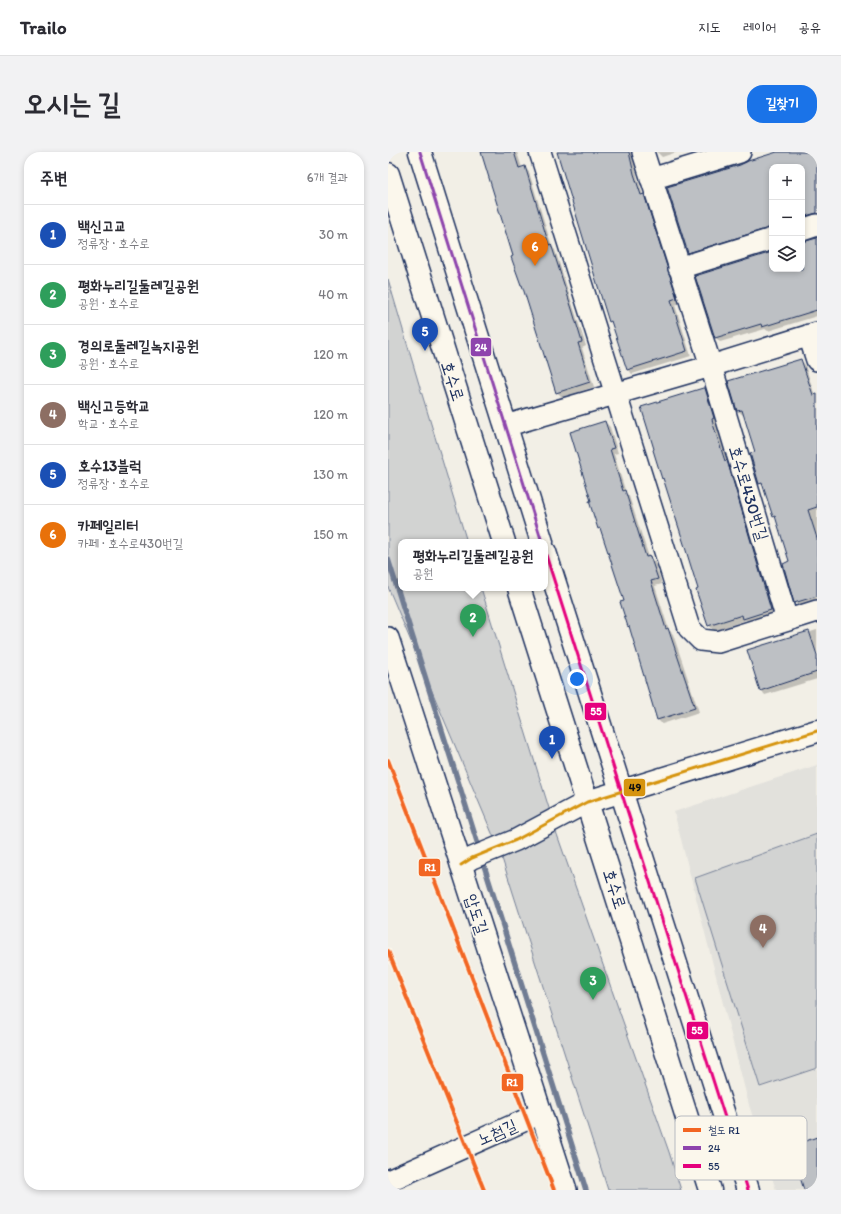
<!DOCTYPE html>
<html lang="ko">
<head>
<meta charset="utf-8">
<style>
  body { margin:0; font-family:Itim,"Poor Story",sans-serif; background:#f2f2f3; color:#2b2b33 }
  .controls { position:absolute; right:12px; top:12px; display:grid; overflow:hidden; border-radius:8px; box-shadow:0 2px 6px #0003 }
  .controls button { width:36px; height:36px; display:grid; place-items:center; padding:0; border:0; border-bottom:1px solid #e1e1e2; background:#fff; color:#2b2b33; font:20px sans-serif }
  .you { position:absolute; left:189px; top:527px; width:14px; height:14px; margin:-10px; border:3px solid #fff; border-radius:50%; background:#1a73e8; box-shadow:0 0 0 6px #1a73e833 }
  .badge { display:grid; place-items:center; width:26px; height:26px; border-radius:50%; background:#1a73e8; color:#fff; font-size:13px; font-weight:700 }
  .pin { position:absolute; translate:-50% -33px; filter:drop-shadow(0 1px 2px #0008) }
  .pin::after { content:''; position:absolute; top:21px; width:14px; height:12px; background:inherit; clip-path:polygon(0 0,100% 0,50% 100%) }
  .popup { position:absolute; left:10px; top:387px; width:150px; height:52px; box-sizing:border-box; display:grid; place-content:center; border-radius:8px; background:#fff; filter:drop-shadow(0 1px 3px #0005); font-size:13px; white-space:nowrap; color:#7c7c81 }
  .popup b { font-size:15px; color:#2b2b33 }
  .popup::after { content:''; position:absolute; left:50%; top:100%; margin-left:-8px; border:8px solid transparent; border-top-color:#fff }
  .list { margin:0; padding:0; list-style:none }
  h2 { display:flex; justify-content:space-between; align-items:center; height:52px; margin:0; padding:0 16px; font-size:17px }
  h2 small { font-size:13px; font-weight:400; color:#7c7c81 }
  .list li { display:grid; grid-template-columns:26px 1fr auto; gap:12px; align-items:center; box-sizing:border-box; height:60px; padding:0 16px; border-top:1px solid #e1e1e2 }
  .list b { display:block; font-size:15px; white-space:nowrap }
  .list p { margin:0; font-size:13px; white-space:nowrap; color:#7c7c81 }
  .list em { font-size:13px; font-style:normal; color:#7c7c81 }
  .icon { flex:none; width:22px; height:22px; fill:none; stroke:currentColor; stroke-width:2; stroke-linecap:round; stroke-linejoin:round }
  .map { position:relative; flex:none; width:429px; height:1038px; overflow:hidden; border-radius:16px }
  header { display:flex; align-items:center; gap:24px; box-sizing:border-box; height:56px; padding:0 20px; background:#fff; border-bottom:1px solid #e1e1e2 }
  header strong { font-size:19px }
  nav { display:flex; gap:22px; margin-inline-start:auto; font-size:14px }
  .intro { display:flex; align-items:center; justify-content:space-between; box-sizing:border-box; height:96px; padding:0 24px }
  h1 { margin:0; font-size:28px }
  .button { padding:10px 18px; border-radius:16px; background:#1a73e8; color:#fff; font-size:14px; font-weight:700 }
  main { display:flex; gap:24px; padding:0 24px }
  aside { flex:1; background:#fff; border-radius:16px; box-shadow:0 2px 6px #0003 }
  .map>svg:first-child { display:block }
  .built { fill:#e2e1dc }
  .green { fill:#d2d3d2; stroke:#768198 }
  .shadow { fill:#0003 }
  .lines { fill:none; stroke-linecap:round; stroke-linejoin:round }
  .stream { stroke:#707b93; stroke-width:5.5 }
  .building { fill:#bdc0c4; stroke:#1b2f5e }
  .minor-casing { stroke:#1b2f5e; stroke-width:24 }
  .major-casing { stroke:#1b2f5e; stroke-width:25 }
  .minor { stroke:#fbf7ec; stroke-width:21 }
  .major { stroke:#fbf7ec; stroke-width:22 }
  .bus-1-casing { stroke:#fbf7ec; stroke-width:6 }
  .bus-2-casing { stroke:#fbf7ec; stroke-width:6 }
  .bus-3-casing { stroke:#fbf7ec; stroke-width:6 }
  .bus-1 { stroke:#8e44ad; stroke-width:3 }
  .bus-2 { stroke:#e5007d; stroke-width:3 }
  .bus-3 { stroke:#d6940e; stroke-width:3 }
  .rail-1-casing { stroke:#fbf7ec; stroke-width:7 }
  .rail-1 { stroke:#f26522; stroke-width:4 }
  .labels { text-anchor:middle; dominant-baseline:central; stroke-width:3.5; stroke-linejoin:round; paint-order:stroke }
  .street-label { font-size:17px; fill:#1b2f5e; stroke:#fbf7ec }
  .key { fill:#fbf7ec; stroke:#b8bbc1; stroke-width:1 }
  .key-label { font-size:11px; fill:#1b2f5e }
  .line-badge { stroke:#fbf7ec; stroke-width:1.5 }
  .badge-label { font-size:11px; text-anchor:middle; font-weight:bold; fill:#fff }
  .pale-badge-label { font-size:11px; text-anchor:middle; font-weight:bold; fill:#111 }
</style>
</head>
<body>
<header>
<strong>Trailo</strong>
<nav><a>지도</a><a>레이어</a><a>공유</a></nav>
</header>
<div class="intro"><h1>오시는 길</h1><a class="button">길찾기</a></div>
<main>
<aside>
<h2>주변<small>6개 결과</small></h2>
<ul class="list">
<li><span class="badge" style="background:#1a4fb4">1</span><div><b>백신고교</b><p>정류장 · 호수로</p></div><em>30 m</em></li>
<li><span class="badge" style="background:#2e9e5b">2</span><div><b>평화누리길둘레길공원</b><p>공원 · 호수로</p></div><em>40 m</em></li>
<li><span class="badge" style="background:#2e9e5b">3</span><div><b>경의로둘레길녹지공원</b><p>공원 · 호수로</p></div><em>120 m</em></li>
<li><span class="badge" style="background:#8d6e63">4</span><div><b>백신고등학교</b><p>학교 · 호수로</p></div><em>120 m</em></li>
<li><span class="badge" style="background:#1a4fb4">5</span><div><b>호수13블럭</b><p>정류장 · 호수로</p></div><em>130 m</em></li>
<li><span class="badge" style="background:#e8710a">6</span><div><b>카페일리터</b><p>카페 · 호수로430번길</p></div><em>150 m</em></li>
</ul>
</aside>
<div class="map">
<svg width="429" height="1038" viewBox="0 0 429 1038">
  <rect width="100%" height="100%" fill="#f2efe6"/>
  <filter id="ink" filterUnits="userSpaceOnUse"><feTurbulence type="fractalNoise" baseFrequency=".025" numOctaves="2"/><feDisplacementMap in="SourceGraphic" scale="8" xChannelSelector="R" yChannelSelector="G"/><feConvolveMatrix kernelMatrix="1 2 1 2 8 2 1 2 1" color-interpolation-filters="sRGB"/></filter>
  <g filter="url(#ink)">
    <!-- built -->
    <path class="built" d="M429 613V1038H388L361 953 286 660Z"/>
    <!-- green -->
    <path class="green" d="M0 127 33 239 79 390H13V436H93L164 666 109 693 0 435Z
      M166 674 281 1000 293 1038H220L112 700Z
      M429 682V916L372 935 307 726Z"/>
    <!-- shadow -->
    <path class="shadow" d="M94 0H129L134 16 136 15 141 20 164 95 167 98 198 194 194 196 206 235 174 245 169 240 135 135 133 133Z
      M170 0H249V12L247 13 250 28 255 43 260 48 293 151 287 153 303 204 244 222 240 217 225 172 222 169Z
      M269 0H289L274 5Z
      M392 0H429V67L414 72V15H384V80L305 105 300 100 373 8Z
      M429 87V164L380 179 377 177 332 190 328 186 384 101V117H414V91Z
      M413 208 417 213 427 244 429 243V450L412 455 407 450 403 410 389 367 386 364 377 336 372 331 368 300 356 263H355L350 259Z
      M317 237 322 243 330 271 329 272 330 278 341 312 344 315 388 463 361 471 358 468 326 479 321 473 311 438 277 329 274 326Z
      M217 270 222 275 230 301 226 302 238 341 241 344 261 405 267 410 274 432 267 434 281 478 285 482 311 560 274 572 269 567 243 477 240 474 237 449 215 380 211 376 204 349Z
      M429 478V527L377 543 373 538 360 499Z
      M429 986V1038H417L412 1021 406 1022 398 1014Z"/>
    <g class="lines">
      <!-- stream -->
      <path class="stream" d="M0 407 92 699
        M94 707 198 1038"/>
    </g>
    <!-- building -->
    <path class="building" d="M93 0H126L131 16 137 14 161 93 163 92 184 157 194 190 190 191 202 230 168 241 134 133H133L123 105 125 104Z
      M169 0H241L246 22 253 43 256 42 289 146 283 148 299 199 239 218 223 169 221 170 208 128Z
      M389 0H429V61L414 65V15H384V75L300 101 279 35 352 13 360 9Z
      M429 86V158L374 175 373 172 327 186 307 124 384 100V117H414V90Z
      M413 207 425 243 429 242V355L420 358 429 386V444L406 451 395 412 401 409 387 364 385 365 374 331 371 332 362 301 367 300 354 258 349 259 340 229Z
      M315 236H317L326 266 324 267 325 272 337 309 339 308 383 458 355 467 354 463 320 474 308 438 310 437 296 392 275 326 274 327 265 298 266 297 253 255Z
      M217 269 226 296 222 297 235 339 237 338 258 405 262 404 270 427 263 429 278 477 280 476 307 556 269 568 241 474 240 475 232 450 236 449 212 376 210 377 201 349H203L182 280Z
      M421 479 429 503V520L372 539 359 498Z
      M429 985V1038H416L408 1012 397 1014 393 998Z"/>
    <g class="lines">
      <defs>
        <path id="minor" d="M152 0 301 476 313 488 330 490 429 459
          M255 0 323 214 399 468
          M263 27 352 0
          M414 78 429 73
          M291 116 384 87
          M421 183 429 208
          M117 274 323 214 429 181
          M0 486 178 1038
          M73 713 84 706 128 688 199 650
          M0 1029 153 961"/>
        <path id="major" d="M32 0 154 390
          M0 22 116 390
          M157 400 360 1038
          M131 436 322 1038
          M199 650 429 579"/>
      </defs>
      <!-- minor casing -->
      <use href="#minor" class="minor-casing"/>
      <!-- major casing -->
      <use href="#major" class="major-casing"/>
      <!-- minor -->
      <use href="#minor" class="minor"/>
      <!-- major -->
      <use href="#major" class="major"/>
      <defs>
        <path id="bus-1" d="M32 0 154 390"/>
        <path id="bus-2" d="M157 400 360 1038"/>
        <path id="bus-3" d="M73 713 84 706 128 688 199 650 429 579"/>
      </defs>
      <!-- bus-1 casing -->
      <use href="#bus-1" class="bus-1-casing"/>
      <!-- bus-2 casing -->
      <use href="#bus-2" class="bus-2-casing"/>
      <!-- bus-3 casing -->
      <use href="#bus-3" class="bus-3-casing"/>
      <!-- bus-1 -->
      <use href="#bus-1" class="bus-1"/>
      <!-- bus-2 -->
      <use href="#bus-2" class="bus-2"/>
      <!-- bus-3 -->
      <use href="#bus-3" class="bus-3"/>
      <defs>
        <path id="rail-1" d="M0 608 166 1038
          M0 799 96 1038"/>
      </defs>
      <!-- rail-1 casing -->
      <use href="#rail-1" class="rail-1-casing"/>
      <!-- rail-1 -->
      <use href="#rail-1" class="rail-1"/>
    </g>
  </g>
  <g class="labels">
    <!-- street labels -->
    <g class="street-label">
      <text transform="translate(65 229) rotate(72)">호수로</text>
      <text transform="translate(361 341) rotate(73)">호수로430번길</text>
      <text transform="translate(227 737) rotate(72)">호수로</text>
      <text transform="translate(89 762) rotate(72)">압도길</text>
      <text transform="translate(109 980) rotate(-24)">노첨길</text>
    </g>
  </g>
  <!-- legend -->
  <rect x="287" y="964" width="132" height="64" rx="6" class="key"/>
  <rect x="295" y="976" width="18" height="4" fill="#f26522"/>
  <rect x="295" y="994" width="18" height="4" fill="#8e44ad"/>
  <rect x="295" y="1012" width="18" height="4" fill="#e5007d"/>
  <g class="key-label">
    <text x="320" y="982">철도 R1</text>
    <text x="320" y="1000">24</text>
    <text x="320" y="1018">55</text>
  </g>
  <g class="line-badge">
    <rect x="82" y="185" width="22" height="20" rx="4" fill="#8e44ad"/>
    <rect x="196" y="550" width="23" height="19" rx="4" fill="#e5007d"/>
    <rect x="235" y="626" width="23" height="19" rx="4" fill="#d6940e"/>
    <rect x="30" y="706" width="23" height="19" rx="4" fill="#f26522"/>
    <rect x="298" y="869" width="23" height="19" rx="4" fill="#e5007d"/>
    <rect x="113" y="921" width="23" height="19" rx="4" fill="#f26522"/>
  </g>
  <g class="badge-label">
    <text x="93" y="199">24</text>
    <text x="208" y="563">55</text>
    <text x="42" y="719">R1</text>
    <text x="309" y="882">55</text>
    <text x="124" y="934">R1</text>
  </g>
  <g class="pale-badge-label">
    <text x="247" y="639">49</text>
  </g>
</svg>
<div class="controls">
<button>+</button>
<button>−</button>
<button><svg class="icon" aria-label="layers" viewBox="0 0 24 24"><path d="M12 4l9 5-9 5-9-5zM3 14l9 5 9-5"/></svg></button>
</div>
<div class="you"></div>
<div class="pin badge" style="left:164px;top:607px;background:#1a4fb4">1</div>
<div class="pin badge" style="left:85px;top:485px;background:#2e9e5b">2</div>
<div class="popup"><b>평화누리길둘레길공원</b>공원</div>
<div class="pin badge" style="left:205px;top:848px;background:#2e9e5b">3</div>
<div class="pin badge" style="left:375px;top:796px;background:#8d6e63">4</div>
<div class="pin badge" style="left:37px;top:199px;background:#1a4fb4">5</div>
<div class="pin badge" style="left:147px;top:114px;background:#e8710a">6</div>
</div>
</main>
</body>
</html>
